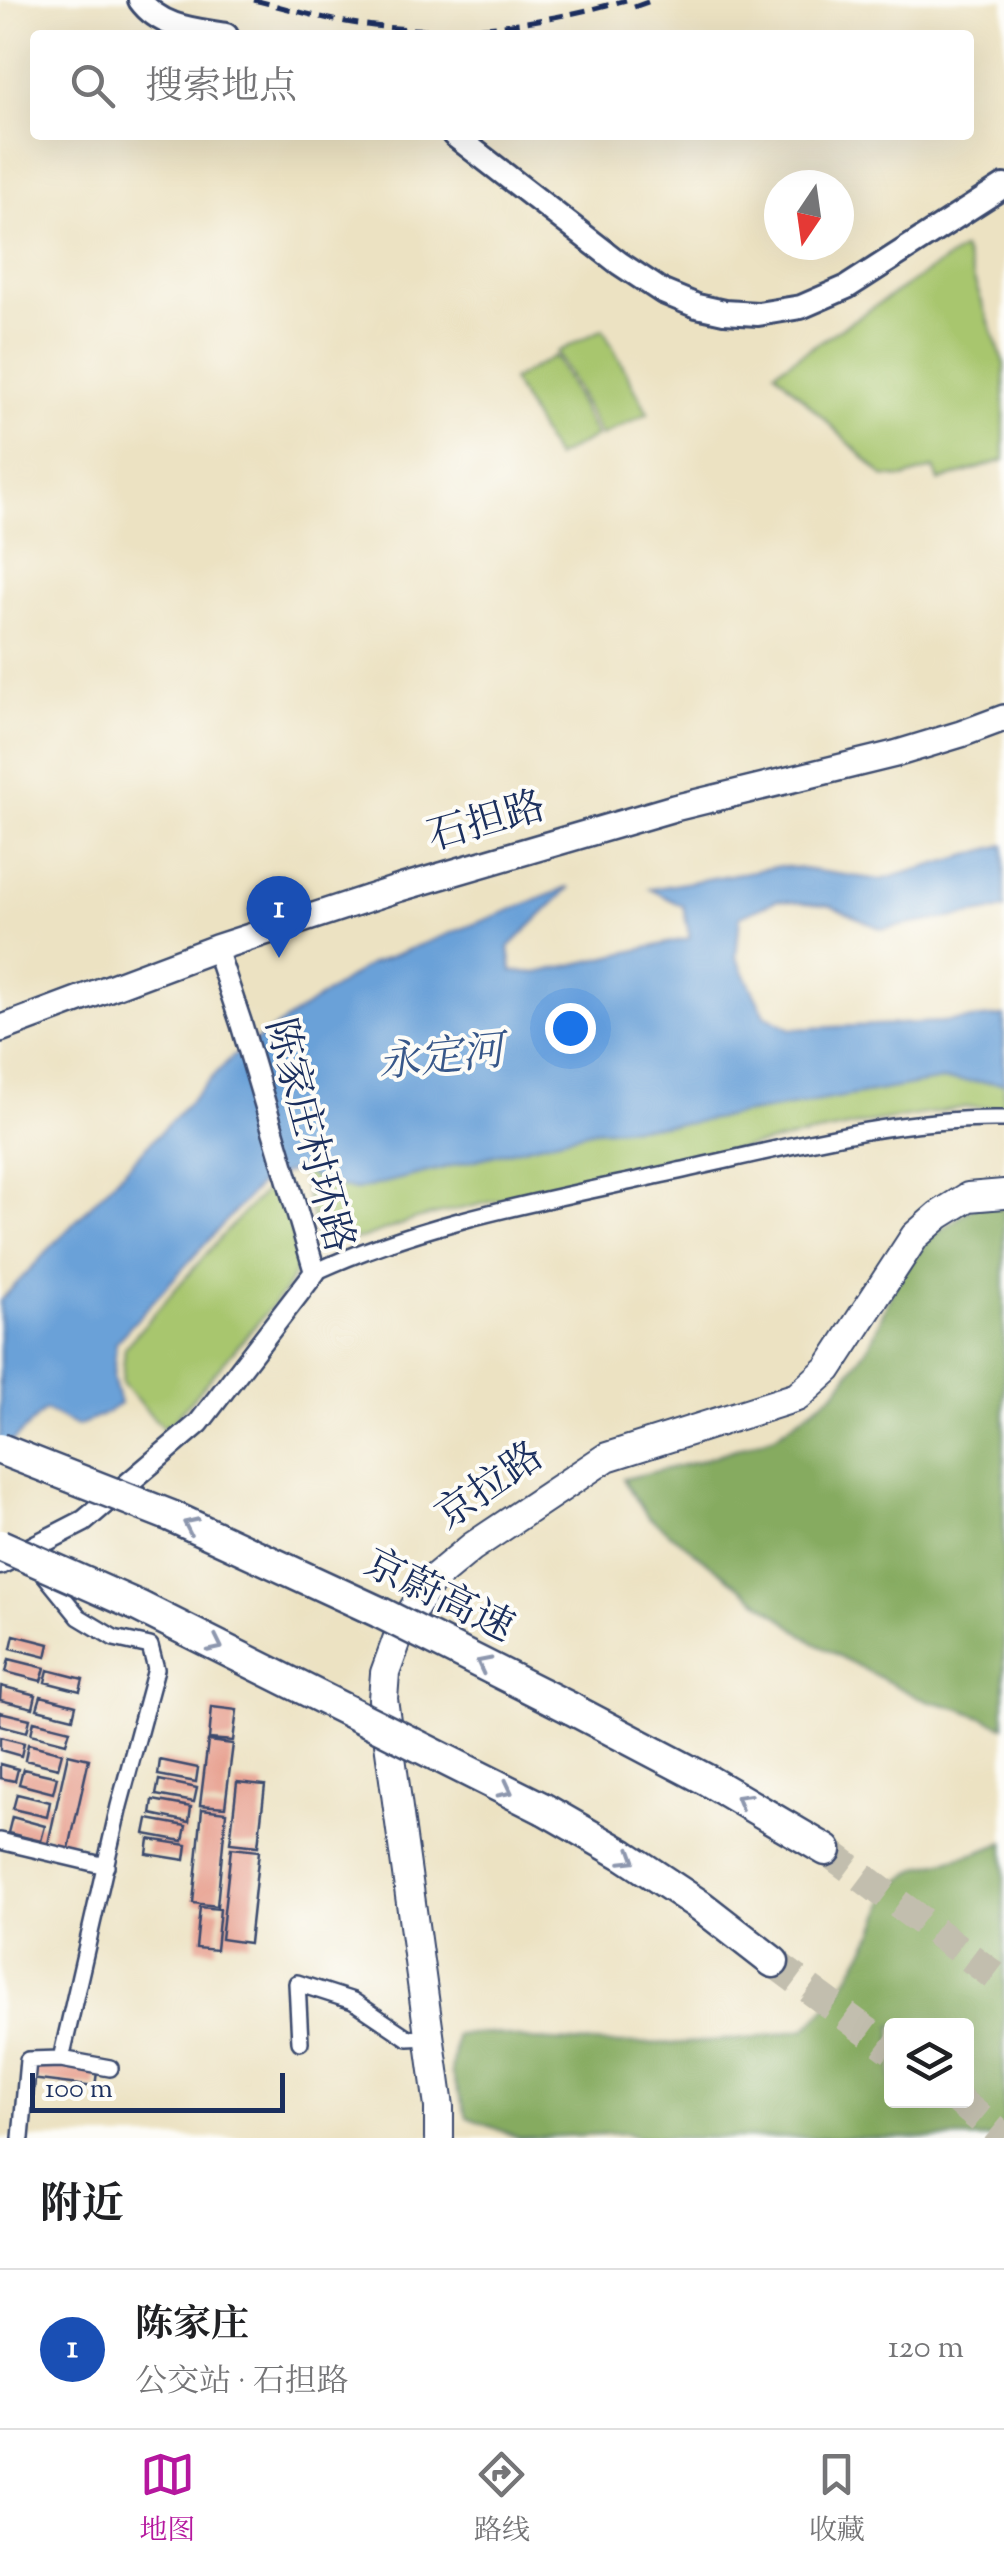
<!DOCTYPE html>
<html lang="zh">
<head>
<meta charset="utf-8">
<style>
  body { margin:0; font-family:"Sorts Mill Goudy","Noto Serif SC",serif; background:#f2f2f2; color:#202124 }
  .controls { position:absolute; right:30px; bottom:30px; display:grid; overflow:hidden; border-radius:10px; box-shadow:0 10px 40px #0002 }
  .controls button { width:90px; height:90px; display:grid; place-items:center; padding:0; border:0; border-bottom:2px solid #e0e0e0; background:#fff; color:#202124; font:50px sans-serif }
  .compass { position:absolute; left:764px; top:170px; width:90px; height:90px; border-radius:50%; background:#fff; box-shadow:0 10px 40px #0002; rotate:193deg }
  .scale { position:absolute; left:30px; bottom:25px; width:255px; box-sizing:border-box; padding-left:10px; border:5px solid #1b2f5e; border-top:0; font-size:28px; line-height:35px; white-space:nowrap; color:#1b2f5e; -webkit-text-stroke:8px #fdfcf7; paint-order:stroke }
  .you { position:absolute; left:570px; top:1028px; width:35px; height:35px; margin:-25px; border:8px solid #fff; border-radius:50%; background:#1a73e8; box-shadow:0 0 0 15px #1a73e833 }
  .badge { display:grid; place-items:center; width:65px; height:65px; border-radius:50%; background:#b5179e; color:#fff; font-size:32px; font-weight:700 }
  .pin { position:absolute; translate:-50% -82px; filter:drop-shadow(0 2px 5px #0008) }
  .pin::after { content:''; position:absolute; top:52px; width:35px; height:30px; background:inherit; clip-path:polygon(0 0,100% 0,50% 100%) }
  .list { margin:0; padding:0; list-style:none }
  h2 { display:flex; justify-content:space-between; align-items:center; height:130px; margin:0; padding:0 40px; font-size:42px }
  h2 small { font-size:32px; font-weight:400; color:#757577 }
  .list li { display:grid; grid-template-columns:65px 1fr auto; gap:30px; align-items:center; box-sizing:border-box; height:160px; padding:0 40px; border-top:2px solid #e0e0e0 }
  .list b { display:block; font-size:38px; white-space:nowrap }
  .list p { margin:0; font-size:32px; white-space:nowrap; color:#757577 }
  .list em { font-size:32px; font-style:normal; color:#757577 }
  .icon { flex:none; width:55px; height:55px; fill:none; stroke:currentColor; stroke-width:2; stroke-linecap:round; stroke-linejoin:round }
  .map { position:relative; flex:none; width:1004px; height:2138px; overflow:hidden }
  .search { position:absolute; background:#fff; box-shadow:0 10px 40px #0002; left:30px; right:30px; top:30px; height:110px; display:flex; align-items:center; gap:25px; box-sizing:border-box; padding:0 35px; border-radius:10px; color:#757577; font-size:38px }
  .sheet { height:290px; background:#fff }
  nav { display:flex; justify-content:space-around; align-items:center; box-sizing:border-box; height:140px; border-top:2px solid #e0e0e0; background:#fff; font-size:28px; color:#757577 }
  nav a { display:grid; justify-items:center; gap:5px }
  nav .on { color:#b5179e }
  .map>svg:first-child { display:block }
  .green { fill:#a8c66e; stroke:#627a66; stroke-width:2.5 }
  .forest { fill:#86ab61; stroke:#506d60; stroke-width:2.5; fill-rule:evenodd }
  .water { fill:#6aa1d8; stroke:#42689b; stroke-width:2.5 }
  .building { fill:#e69b8a }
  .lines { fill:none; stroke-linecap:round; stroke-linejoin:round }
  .motorway-tunnel { stroke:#c2beae; stroke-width:30; stroke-dasharray:30 15; stroke-linecap:butt }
  .minor-casing { stroke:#3a4a6d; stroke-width:20 }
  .tertiary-casing { stroke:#3a4a6d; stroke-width:25 }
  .secondary-casing { stroke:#3a4a6d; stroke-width:28 }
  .primary-casing { stroke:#3a4a6d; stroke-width:30 }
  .trunk-casing { stroke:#3a4a6d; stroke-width:32 }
  .motorway-casing { stroke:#3a4a6d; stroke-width:35 }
  .minor { stroke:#fff; stroke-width:15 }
  .tertiary { stroke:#fff; stroke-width:20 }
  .secondary { stroke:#fff; stroke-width:22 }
  .primary { stroke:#fff; stroke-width:25 }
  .trunk { stroke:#fff; stroke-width:28 }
  .motorway { stroke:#fff; stroke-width:30 }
  .rail { stroke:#1b2f5e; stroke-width:5; stroke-dasharray:15 8; stroke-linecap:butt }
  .motorway-bridge-casing { stroke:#3a4a6d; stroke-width:35; stroke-linecap:butt }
  .motorway-bridge { stroke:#fff; stroke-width:30 }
  .oneway { stroke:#8d97ae }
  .labels { text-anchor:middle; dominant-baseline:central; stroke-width:8; stroke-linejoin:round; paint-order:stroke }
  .street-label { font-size:40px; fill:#1b2f5e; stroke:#fdfcf7 }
  .water-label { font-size:42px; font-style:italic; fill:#375789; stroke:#fdfcf7 }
</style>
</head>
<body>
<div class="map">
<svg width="1004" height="2138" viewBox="0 0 1004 2138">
  <rect width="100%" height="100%" fill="#fdfcf7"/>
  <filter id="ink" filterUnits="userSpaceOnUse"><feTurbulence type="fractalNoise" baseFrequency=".01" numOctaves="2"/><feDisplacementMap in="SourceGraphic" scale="20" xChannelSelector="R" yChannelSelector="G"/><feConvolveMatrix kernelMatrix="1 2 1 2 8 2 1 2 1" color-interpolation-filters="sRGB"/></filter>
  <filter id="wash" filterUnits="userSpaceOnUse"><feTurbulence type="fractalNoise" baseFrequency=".0048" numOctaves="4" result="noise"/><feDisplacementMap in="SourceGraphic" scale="40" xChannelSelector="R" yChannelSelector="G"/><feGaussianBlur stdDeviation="2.25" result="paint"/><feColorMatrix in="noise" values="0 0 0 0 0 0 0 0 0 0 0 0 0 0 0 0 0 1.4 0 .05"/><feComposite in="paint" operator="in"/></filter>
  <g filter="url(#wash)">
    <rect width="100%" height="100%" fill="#ece2c2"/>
    <!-- green -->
    <path class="green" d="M963 249 1004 364V460L939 481 934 468 903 478 883 476 775 371Z
      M603 329 648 413 601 436 557 352Z
      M555 356 596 436 555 458 512 380Z
      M941 1080 1004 1083V1108L968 1107 868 1123 631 1170 416 1219 361 1239H317L300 1169 325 1183 356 1190 594 1130 689 1123Z
      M276 1179 291 1222 297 1269 284 1292 174 1420 163 1428 122 1383 125 1347 221 1237Z"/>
    <!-- forest -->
    <path class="forest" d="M976 1205H1004V1726L961 1709 919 1698 814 1643 647 1516 623 1479 696 1462 775 1436 835 1392 870 1344 896 1282 931 1237Z
      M1004 1842V2138H639L625 2133 519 2138 467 2117 451 2072 456 2035 490 2033 532 2040 614 2044 685 2043 756 2038 805 2029 837 1997 875 1931 890 1888 919 1868 977 1853ZM892 2026H966V2100H892Z"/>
    <!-- water -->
    <path class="water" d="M1004 845V909L882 929 831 906 777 900 740 916 736 957 765 1015 791 1029 942 1022 1004 1016V1083L941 1080 689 1123 594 1130 356 1190 325 1183 300 1169 265 1178 116 1342 113 1378 120 1404 101 1416 77 1426 45 1410 0 1453V1301L232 1057 368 965 570 887 509 947 512 971 537 973 690 938 683 906 650 889 781 866 881 880Z"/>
    <g id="blocks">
      <!-- building -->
      <path class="building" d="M14 1635 49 1644 46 1657 11 1648Z
        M9 1659 45 1668 41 1681 6 1672Z
        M48 1670 83 1679 80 1691 45 1682Z
        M1 1686 36 1695 33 1708 0 1700Z
        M41 1696 76 1705 73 1718 37 1709Z
        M212 1707 237 1710 233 1741 209 1739Z
        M0 1712 30 1719 27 1732 0 1725Z
        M34 1721 70 1730 66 1743 31 1734Z
        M0 1737 24 1743 21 1756 0 1750Z
        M208 1741 233 1744 225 1807 200 1805Z
        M28 1744 62 1753 58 1768 25 1760Z
        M68 1754 89 1759 68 1853 47 1848Z
        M160 1760 198 1768 196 1782 158 1775Z
        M0 1764 18 1769 15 1781 0 1778Z
        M23 1769 57 1777 53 1793 19 1784Z
        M159 1780 197 1788 194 1802 156 1795Z
        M237 1782 265 1785 258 1846 230 1843Z
        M17 1794 50 1802 47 1817 13 1809Z
        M153 1800 191 1807 189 1822 151 1814Z
        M202 1809 226 1812 217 1906 193 1903Z
        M12 1817 45 1826 41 1841 8 1833Z
        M148 1819 186 1826 183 1841 145 1834Z
        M149 1839 187 1845 185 1860 147 1854Z
        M231 1848 259 1851 249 1943 221 1939Z
        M200 1907 220 1909 216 1950 196 1948Z
        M33 2064 97 2072 95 2087 31 2079Z"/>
    </g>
  </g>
  <g filter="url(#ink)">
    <use href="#blocks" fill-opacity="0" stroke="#3a4a6d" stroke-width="2.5"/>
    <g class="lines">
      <!-- motorway-tunnel -->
      <path class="motorway-tunnel" d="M826 1850 1004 1983
        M773 1962 892 2050
        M958 2100 1004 2138"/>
      <defs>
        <path id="minor" d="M315 1272C427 1220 553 1199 674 1172 780 1149 895 1117 1004 1119
          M0 1841 106 1866
          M300 2042 297 1983 353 2001 408 2038 429 2037
          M61 2059 110 2068
          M21 2138 28 2060 61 2059 119 1806 156 1669 150 1646 114 1638 79 1617 40 1569"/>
        <path id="tertiary" d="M0 1564 84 1521 199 1423 315 1272 241 1023 216 948"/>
        <path id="secondary" d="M140 0C160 28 195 30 226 35
          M454 135 619 263 663 292 697 306 724 312 758 314 801 307 847 287 1004 186"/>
        <path id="primary" d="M0 1029 216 948 400 888 674 808 895 754 961 734 1004 718"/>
        <path id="trunk" d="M439 2138V2107L383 1699 385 1673 401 1629 432 1580 472 1547 607 1457 797 1397 828 1369 915 1236 939 1215 968 1197 1004 1194"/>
        <path id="motorway" d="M570 1708 707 1780 826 1850
          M544 1809 624 1855 701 1906 773 1962"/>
      </defs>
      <!-- minor casing -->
      <use href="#minor" class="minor-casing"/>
      <!-- tertiary casing -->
      <use href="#tertiary" class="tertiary-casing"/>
      <!-- secondary casing -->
      <use href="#secondary" class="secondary-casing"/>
      <!-- primary casing -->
      <use href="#primary" class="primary-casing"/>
      <!-- trunk casing -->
      <use href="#trunk" class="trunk-casing"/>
      <!-- motorway casing -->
      <use href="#motorway" class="motorway-casing"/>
      <!-- minor -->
      <use href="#minor" class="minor"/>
      <!-- tertiary -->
      <use href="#tertiary" class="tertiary"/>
      <!-- secondary -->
      <use href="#secondary" class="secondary"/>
      <!-- primary -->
      <use href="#primary" class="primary"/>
      <!-- trunk -->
      <use href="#trunk" class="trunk"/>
      <!-- motorway -->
      <use href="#motorway" class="motorway"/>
      <!-- rail -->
      <path class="rail" d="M254 0C286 8 319 18 352 23 444 38 537 25 626 0
        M634 7 653 0"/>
      <defs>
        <path id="motorway-bridge" d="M0 1449 171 1516 379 1612 570 1708
          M0 1545 138 1606 544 1809"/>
      </defs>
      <!-- motorway-bridge casing -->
      <use href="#motorway-bridge" class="motorway-bridge-casing"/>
      <!-- motorway-bridge -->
      <use href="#motorway-bridge" class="motorway-bridge"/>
    </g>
    <!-- one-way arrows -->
    <defs><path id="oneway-chevron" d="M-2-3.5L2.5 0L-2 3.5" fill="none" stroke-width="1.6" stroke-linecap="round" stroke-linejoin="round" transform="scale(2.5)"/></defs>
    <g class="oneway">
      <use href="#oneway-chevron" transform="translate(190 1525) rotate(-155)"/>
      <use href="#oneway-chevron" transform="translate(216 1645) rotate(26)"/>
      <use href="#oneway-chevron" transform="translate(483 1664) rotate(-153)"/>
      <use href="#oneway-chevron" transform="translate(506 1790) rotate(27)"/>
      <use href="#oneway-chevron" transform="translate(742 1800) rotate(-150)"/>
      <use href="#oneway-chevron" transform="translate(629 1858) rotate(32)"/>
    </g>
  </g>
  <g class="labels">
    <!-- street labels -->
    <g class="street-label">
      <text transform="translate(487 824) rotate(-16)">石担路</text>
      <text transform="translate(307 1136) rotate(75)">陈家庄村环路</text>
      <text transform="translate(491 1488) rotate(-35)">京拉路</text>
      <text transform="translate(438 1598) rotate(26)">京蔚高速</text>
    </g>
    <!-- water labels -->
    <g class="water-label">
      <text transform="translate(441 1060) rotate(-6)">永定河</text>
    </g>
  </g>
</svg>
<div class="controls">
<button><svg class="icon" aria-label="layers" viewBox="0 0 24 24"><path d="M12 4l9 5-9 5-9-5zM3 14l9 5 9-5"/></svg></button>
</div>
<svg class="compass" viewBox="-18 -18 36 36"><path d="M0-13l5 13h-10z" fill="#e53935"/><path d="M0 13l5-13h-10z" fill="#757577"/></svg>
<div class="scale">100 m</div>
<div class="you"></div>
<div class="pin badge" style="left:279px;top:958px;background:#1a4fb4">1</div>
<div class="search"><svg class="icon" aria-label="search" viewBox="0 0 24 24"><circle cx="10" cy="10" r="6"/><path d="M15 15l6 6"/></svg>搜索地点</div>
</div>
<section class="sheet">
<h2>附近<small></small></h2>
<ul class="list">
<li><span class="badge" style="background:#1a4fb4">1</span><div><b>陈家庄</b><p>公交站 · 石担路</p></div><em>120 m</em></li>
</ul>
</section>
<nav>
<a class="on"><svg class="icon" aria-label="map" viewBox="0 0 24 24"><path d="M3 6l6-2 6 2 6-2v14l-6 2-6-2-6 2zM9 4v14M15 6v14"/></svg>地图</a>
<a><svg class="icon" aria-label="directions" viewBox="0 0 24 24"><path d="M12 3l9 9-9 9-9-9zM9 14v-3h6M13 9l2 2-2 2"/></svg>路线</a>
<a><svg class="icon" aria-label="saved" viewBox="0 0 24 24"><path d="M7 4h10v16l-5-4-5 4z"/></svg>收藏</a>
</nav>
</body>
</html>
